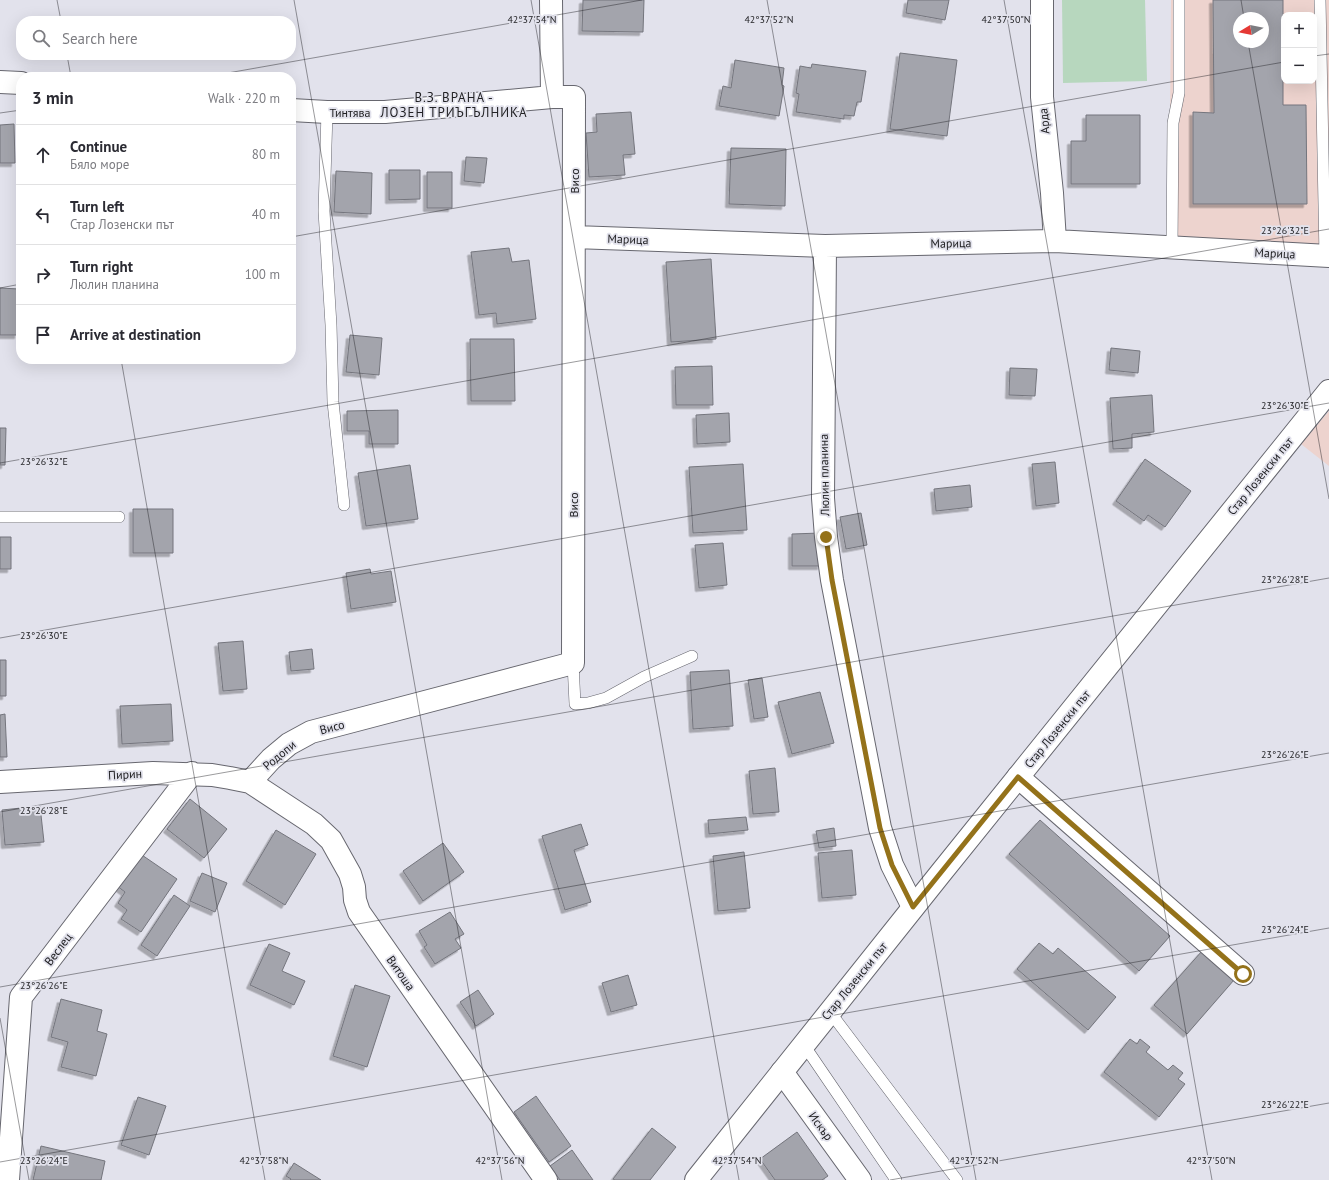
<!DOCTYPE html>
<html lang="en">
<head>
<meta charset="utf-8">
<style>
  body { margin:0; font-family:"PT Sans",sans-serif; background:#f2f2f3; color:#2b2b33 }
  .controls { position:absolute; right:12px; top:12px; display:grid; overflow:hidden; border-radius:8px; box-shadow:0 4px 16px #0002 }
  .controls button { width:36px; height:36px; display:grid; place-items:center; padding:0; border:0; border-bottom:1px solid #e1e1e2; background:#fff; color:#2b2b33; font:20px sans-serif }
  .compass { position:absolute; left:1233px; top:12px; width:36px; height:36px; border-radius:50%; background:#fff; box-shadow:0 4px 16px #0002; rotate:260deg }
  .stop { position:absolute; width:12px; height:12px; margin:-9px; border:3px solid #94721a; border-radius:50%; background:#fff }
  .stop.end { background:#94721a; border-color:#fff; box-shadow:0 1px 4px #0008 }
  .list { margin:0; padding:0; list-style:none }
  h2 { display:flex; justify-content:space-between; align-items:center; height:52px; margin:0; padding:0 16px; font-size:17px }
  h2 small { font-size:13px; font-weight:400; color:#7c7c81 }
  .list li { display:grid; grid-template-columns:26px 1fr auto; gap:12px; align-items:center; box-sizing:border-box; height:60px; padding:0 16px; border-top:1px solid #e1e1e2 }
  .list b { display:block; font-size:15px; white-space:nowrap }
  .list p { margin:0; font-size:13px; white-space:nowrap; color:#7c7c81 }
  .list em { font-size:13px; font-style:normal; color:#7c7c81 }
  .icon { flex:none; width:22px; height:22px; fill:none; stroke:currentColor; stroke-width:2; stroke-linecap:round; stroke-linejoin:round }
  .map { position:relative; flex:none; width:1329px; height:1180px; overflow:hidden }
  .search { position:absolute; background:#fff; box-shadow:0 4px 16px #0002; left:16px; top:16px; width:280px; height:44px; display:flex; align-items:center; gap:10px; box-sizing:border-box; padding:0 14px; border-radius:16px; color:#7c7c81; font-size:15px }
  .panel { position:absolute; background:#fff; box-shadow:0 4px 16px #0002; left:16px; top:72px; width:280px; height:292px; border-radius:16px }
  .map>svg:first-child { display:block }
  .industrial { fill:#edd3ce; fill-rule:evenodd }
  .green { fill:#b7d7be }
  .building { fill:#a3a4ac; stroke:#74757d; fill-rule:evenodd; filter:url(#shadow) }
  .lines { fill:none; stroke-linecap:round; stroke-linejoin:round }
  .lane-casing { stroke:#67676f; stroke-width:12 }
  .street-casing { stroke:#67676f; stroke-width:24 }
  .secondary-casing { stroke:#67676f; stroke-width:24 }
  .lane { stroke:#fff; stroke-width:11 }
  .street { stroke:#fff; stroke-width:22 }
  .secondary { stroke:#fff; stroke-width:22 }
  .route { stroke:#94721a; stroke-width:5 }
  .ticks { fill:none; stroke:#222225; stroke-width:1; stroke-opacity:0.45 }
  .labels { text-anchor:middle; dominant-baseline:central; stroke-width:3.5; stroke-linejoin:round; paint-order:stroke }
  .street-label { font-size:12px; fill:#222225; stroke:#e2e2ec }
  .neighbourhood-label { font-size:13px; letter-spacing:1px; fill:#222225; stroke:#e2e2ec }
  .ticks-label { font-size:10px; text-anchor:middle; fill:#222225; stroke:#e2e2ec; stroke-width:3.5; stroke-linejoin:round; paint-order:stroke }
</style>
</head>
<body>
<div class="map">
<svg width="1329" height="1180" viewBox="0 0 1329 1180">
  <defs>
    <filter id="shadow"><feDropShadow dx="-3.5" dy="3.5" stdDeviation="0" flood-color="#0004"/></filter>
  </defs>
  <rect width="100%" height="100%" fill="#e2e2ec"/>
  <!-- industrial -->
  <path class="industrial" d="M1171 0H1329V256L1169 248ZM1284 15H1314V81H1284ZM1239 18H1263V42H1239Z
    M1329 411V466L1301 444Z"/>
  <!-- green -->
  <path class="green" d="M1062 0H1145L1147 81 1063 83Z"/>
  <!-- building -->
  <path class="building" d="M583 0H644L643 32 582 31Z
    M908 0H949L945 20 906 13Z
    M1213 0H1283V105H1306L1307 204H1193V112L1214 113ZM1239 18H1263V42H1239Z
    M900 53 957 60 947 136 890 129Z
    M735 60 784 68 782 85 784 86 779 116 719 106 723 86 731 88Z
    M812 64 866 71 861 102H857L854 116 844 115V119L796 112 799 94 796 93 800 66 811 68Z
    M631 112 635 154 623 155 625 175 589 177 586 133 597 132 596 114Z
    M1086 115H1140V184H1071V141H1086Z
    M14 124 15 163H0V125Z
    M731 148 786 149 785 206 729 204Z
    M466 157 487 158 484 183 464 181Z
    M389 170H420V199L389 200Z
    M336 171 372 173 371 214 334 212Z
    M427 172H452V208H427Z
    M509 248 512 262 529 260 536 319 497 324 496 313 479 315 471 252Z
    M711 259 716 339 671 342 666 262Z
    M0 288 19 289 18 335H0Z
    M350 335 382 338 379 375 346 372Z
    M470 339H514L515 401H471Z
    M1111 348 1140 351 1138 373 1109 370Z
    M712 366 713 405H676L675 367Z
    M1010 368 1037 369 1035 396 1009 395Z
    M1152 395 1154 432 1132 434V448L1113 449 1110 398Z
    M398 410V444H369V431H347V411Z
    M729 413 730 442 697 444 696 415Z
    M0 428H6L5 465H0Z
    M1145 459 1191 491 1165 527 1148 515 1144 521 1116 501Z
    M1055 462 1059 503 1036 506 1032 464Z
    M743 464 747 530 693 533 689 467Z
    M410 465 418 519 366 526 358 473Z
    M970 485 972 507 936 511 934 489Z
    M133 509H173V553H133Z
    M861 513 867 545 846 549 840 517Z
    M820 533 821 566H792V534Z
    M0 537H11V569H0Z
    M723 543 727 585 699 588 695 545Z
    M370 569 371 574 391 571 396 602 351 609 346 573Z
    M243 641 247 689 223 691 218 643Z
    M312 649 314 669 291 671 289 652Z
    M0 660H6V696H0Z
    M729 670 733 726 693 729 690 672Z
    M762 678 768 717 754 719 748 680Z
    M820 692 834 743 792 754 778 702Z
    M171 704 173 741 122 744 120 706Z
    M5 714 7 757H0V715Z
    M775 768 779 812 753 814 749 771Z
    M190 799 227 829 204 858 167 829Z
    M40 806 44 842 5 845 2 810Z
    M746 817 748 830 709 834 708 820Z
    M1040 820 1170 936 1139 971 1009 854Z
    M581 824 588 845 574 850 591 902 565 910 542 836Z
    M834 828 836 846 819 848 816 831Z
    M276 830 316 854 285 905 246 881Z
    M443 843 464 872 423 901 403 871Z
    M852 850 856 895 822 898 818 853Z
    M744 852 750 908 718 911 713 856Z
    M139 853 177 879 141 932 121 919 127 910 118 903 125 892 117 886Z
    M202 873 227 883 215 912 190 901Z
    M174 895 190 906 157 956 141 945Z
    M450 912 464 934 455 939 461 948 435 964 424 947 427 945 419 931Z
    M1039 943 1053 954 1058 948 1116 997 1088 1030 1017 969Z
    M269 944 290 953 282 971 305 981 294 1005 250 985Z
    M1202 951 1234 980 1187 1034 1154 1005Z
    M628 975 637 1005 611 1012 602 983Z
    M355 985 390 996 367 1067 333 1056Z
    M478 990 494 1014 476 1026 460 1002Z
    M61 999 102 1010 97 1031 107 1034 96 1076 61 1067 68 1042 51 1037Z
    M1130 1039 1137 1044 1140 1039 1150 1047 1146 1052 1168 1070 1173 1065 1183 1073 1178 1079 1185 1084 1159 1117 1104 1072Z
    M536 1096 571 1146 549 1162 514 1112Z
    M138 1097 166 1106 149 1155 121 1145Z
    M652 1128 676 1147 650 1180H615L613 1179Z
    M797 1132 828 1176 822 1180H775L760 1159Z
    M41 1146 105 1161 101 1180H33Z
    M572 1150 593 1180H560L550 1166Z
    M294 1163 321 1180H290L291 1179 286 1176Z"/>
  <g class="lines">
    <defs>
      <path id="lane" d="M1320 0 1325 256
        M327 112 324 211 331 325 333 402 344 505
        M1172 248 1173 123 1179 93V0
        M0 517H119
        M573 663 575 704 588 703 606 698 644 677 692 656
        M830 1012 957 1180
        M804 1045 896 1180"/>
      <path id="street" d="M551 0 552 97
        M1042 0V97L1052 193 1055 241
        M0 82 21 83
        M574 237 825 246 1055 241 1329 256
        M825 246 823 498 826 537 832 580 880 828 892 865 913 907
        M1018 777 1243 974
        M0 782 153 773 212 775 230 778 250 782 314 824 331 840 350 874 354 887 355 900 359 912 546 1180
        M250 782 271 759 289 744 311 732 573 663 574 97H552L385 112H327L291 110
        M782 1072 860 1180
        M8 1180 21 997 192 773"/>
      <path id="secondary" d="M696 1180 940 874 1329 391"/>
    </defs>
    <!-- lane casing -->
    <use href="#lane" class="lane-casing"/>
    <!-- street casing -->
    <use href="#street" class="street-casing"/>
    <!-- secondary casing -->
    <use href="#secondary" class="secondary-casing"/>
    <!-- lane -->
    <use href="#lane" class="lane"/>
    <!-- street -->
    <use href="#street" class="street"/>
    <!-- secondary -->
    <use href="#secondary" class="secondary"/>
  </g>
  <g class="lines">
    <!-- route -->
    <path class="route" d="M826 537 832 580 880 828 892 865 913 907 1018 777 1243 974"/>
  </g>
  <!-- ticks -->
  <path class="ticks" d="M57 0 61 21M294 0 502 1180M531 0 739 1180M767 0 976 1180M1004 0 1212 1180M1241 0 1244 18M1248 42 1329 499M67 55 71 77M1314 56 1329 54M205 77 642 0M0 113 21 110M291 237 1284 62M0 288 21 284M121 359 265 1180M0 463 1329 229M0 638 1329 403M0 812 1329 578M0 987 1329 753M0 1018 29 1180M0 1162 1329 928M890 1180 1329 1103"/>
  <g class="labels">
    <!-- street labels -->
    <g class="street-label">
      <text x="350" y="112">Тинтява</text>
      <text transform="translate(1044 121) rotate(-95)">Арда</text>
      <text transform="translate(574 181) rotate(-90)">Висо</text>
      <text transform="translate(628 239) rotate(2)">Марица</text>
      <text transform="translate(951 243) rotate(-1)">Марица</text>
      <text transform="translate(1275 253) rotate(3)">Марица</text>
      <text transform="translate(824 475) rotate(-91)">Люлин планина</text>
      <text transform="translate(1260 476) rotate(-51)">Стар Лозенски път</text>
      <text transform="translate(573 505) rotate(-90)">Висо</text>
      <text transform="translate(332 727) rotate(-15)">Висо</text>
      <text transform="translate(1057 729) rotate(-51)">Стар Лозенски път</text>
      <text transform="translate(279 755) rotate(-40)">Родопи</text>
      <text transform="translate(125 774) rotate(-3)">Пирин</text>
      <text transform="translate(58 949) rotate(-53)">Веслец</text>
      <text transform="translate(401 973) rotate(55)">Витоша</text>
      <text transform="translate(854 981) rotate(-51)">Стар Лозенски път</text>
      <text transform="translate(821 1126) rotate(54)">Искър</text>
    </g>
    <!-- neighbourhood labels -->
    <g class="neighbourhood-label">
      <text x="454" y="97">В.З. ВРАНА -<tspan x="454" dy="15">ЛОЗЕН ТРИЪГЪЛНИКА</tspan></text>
    </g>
  </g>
  <g class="ticks-label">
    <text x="532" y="23">42°37'54"N</text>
    <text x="769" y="23">42°37'52"N</text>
    <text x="1006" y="23">42°37'50"N</text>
    <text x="1285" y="234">23°26'32"E</text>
    <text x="1285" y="409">23°26'30"E</text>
    <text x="44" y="465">23°26'32"E</text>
    <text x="1285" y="583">23°26'28"E</text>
    <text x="44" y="639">23°26'30"E</text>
    <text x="1285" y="758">23°26'26"E</text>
    <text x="44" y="814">23°26'28"E</text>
    <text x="1285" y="933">23°26'24"E</text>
    <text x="44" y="989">23°26'26"E</text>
    <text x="1285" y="1108">23°26'22"E</text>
    <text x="264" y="1164">42°37'58"N</text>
    <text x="500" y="1164">42°37'56"N</text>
    <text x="737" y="1164">42°37'54"N</text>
    <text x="974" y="1164">42°37'52"N</text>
    <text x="1211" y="1164">42°37'50"N</text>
    <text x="44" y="1164">23°26'24"E</text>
  </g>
</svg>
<div class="controls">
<button>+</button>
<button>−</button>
</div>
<svg class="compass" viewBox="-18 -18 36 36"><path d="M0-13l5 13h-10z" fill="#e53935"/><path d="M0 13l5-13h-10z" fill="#7c7c81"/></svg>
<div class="stop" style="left:1243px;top:974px"></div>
<div class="stop end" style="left:826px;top:537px"></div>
<div class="search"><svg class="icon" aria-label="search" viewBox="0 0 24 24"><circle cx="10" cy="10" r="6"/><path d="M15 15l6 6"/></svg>Search here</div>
<section class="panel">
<h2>3 min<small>Walk · 220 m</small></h2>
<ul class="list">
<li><svg class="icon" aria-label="ahead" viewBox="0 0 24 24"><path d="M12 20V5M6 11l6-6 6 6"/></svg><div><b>Continue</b><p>Бяло море</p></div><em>80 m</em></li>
<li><svg class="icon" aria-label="left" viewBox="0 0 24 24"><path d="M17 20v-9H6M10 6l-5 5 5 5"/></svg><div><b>Turn left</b><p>Стар Лозенски път</p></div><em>40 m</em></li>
<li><svg class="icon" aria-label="right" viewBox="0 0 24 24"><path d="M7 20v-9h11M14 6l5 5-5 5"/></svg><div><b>Turn right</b><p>Люлин планина</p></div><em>100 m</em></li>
<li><svg class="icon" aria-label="arrive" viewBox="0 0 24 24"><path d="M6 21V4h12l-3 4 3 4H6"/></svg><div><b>Arrive at destination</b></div></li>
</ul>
</section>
</div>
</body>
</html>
